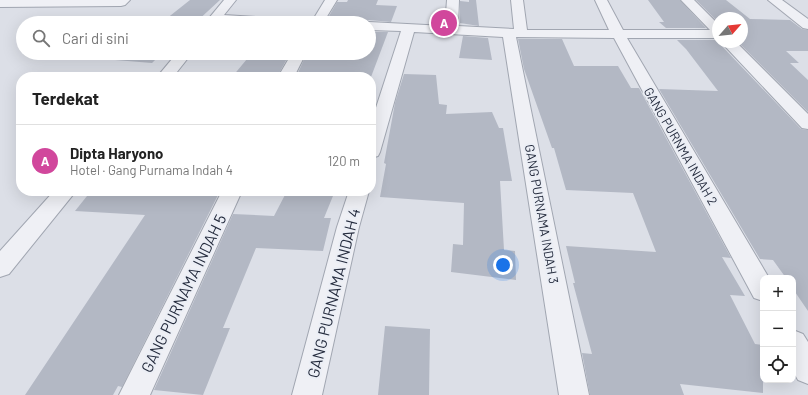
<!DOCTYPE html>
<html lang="id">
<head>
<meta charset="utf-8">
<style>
  body { margin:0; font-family:Barlow,sans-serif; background:#f6f6f6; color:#222 }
  .controls { position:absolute; right:12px; bottom:12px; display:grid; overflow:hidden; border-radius:8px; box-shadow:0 4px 16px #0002 }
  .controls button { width:36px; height:36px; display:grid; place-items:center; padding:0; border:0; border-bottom:1px solid #e0e0e0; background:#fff; color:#222; font:20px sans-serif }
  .compass { position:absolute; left:712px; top:12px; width:36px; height:36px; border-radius:50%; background:#fff; box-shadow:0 4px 16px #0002; rotate:62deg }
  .you { position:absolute; left:503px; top:265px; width:14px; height:14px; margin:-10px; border:3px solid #fff; border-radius:50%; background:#1a73e8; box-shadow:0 0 0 6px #1a73e833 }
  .badge { display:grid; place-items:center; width:26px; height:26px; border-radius:50%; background:#d93025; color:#fff; font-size:13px; font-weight:700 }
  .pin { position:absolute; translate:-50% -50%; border:2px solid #fff; box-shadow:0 1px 4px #0006 }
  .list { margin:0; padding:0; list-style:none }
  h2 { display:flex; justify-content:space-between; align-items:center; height:52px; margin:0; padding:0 16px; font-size:17px }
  h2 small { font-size:13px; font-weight:400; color:#767676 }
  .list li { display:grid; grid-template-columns:26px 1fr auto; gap:12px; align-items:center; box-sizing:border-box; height:72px; padding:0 16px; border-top:1px solid #e0e0e0 }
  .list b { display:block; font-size:15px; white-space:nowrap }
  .list p { margin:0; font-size:13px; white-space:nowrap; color:#767676 }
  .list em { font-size:13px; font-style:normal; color:#767676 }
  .icon { flex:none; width:22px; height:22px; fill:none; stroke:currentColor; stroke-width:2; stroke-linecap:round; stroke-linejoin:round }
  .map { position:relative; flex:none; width:808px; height:395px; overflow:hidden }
  .search { position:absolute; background:#fff; box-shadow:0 4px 16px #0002; left:16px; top:16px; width:360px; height:44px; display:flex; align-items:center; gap:10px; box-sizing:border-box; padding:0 14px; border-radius:22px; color:#767676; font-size:15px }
  .panel { position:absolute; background:#fff; box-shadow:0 4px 16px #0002; left:16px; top:72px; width:360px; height:124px; border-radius:16px }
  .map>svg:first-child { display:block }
  .building { fill:#b3b8c4 }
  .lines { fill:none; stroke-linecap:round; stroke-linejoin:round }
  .minor-casing { stroke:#a1a6b1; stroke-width:2 }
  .minor { fill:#eff0f5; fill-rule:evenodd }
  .labels { text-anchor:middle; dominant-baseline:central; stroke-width:4; stroke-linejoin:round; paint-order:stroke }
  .street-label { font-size:13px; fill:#252c3e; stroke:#ebeef5 }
  .near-street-label { font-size:16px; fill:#252c3e; stroke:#ebeef5 }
</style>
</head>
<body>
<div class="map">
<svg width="808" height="395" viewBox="0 0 808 395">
  <rect width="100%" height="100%" fill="#dcdfe7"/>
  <!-- building -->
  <path class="building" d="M190 0H220L195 23H161Z
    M348 0H378L376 5 397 6 391 22 369 20 364 23H325L337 2H347Z
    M469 0H476L479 26 460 23V1L469 2Z
    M648 0H680L706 28H666L659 22H664Z
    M696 0H726L750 19 790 20 802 29 808 30V51H786L799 63H790L808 80V112L738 42H742V18H718V22Z
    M369 32H388L371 77H296L307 53H369Z
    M463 36 488 38 492 60 459 58Z
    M518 39H562L574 66H618L631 88H639L731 258 722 257 745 296 730 295 755 344 763 345V393L680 384 684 395H590L582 353 592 354 573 283H575L566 246 656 252 633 193 566 190 554 148H552L524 69Z
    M677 40H718V42L801 129 808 130V311L793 289V278H786L773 260 760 259 659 89 718 91 686 49Z
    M124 53H162L152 63 115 60Z
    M252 53H290L277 77H232Z
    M404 74 436 75 439 104 447 105 446 114 492 112 499 128H503L512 181H500L504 250 515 251 516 280 451 272 453 244 463 245 464 203 380 197 386 164 384 163 395 103Z
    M91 191H220L122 387 118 386 113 395H25L145 215 75 211Z
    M287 191H335L324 218H331L323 251 256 248 223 328H230L203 395 154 390 233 214 274 216Z
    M385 326 430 329 429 395H378Z"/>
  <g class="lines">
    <defs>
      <path id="minor" d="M0 0H130L125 5 121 6 0 7Z
        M224 0H236L224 15 285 19 290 20 291 23H205Z
        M325 0H337L323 23H311Z
        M447 0H459L458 26 514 29 511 0H523L527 30H609L595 0H607L623 30H710L681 0H694L718 24V38H627L769 278H763V301L754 298 614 38 516 37 589 395H559L503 37 414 32 380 152 378 156 371 158V123L401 31 369 30V23H365L369 22 445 26Z
        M768 0H782L808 19V29L803 28Z
        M721 42H736L808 114V129L802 128Z
        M177 53H192L173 77H157Z
        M292 53H306L294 77H278Z
        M54 191H76L9 274 0 277V251Z
        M222 191H242L150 395H119Z
        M349 191H369L359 227 322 395H292L337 227Z
        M793 330 803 334 808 342V384L798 380 793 371Z"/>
    </defs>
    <!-- minor casing -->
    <use href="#minor" class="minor-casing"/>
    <!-- minor -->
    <use href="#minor" class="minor"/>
  </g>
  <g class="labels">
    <!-- street labels -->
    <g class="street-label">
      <text transform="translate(681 146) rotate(60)">GANG PURNMA INDAH 2</text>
      <text transform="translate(542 214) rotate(80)">GANG PURNAMA INDAH 3</text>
    </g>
    <!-- near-street labels -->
    <g class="near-street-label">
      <text transform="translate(183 293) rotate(-64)">GANG PURNAMA INDAH 5</text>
      <text transform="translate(333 293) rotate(-76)">GANG PURNAMA INDAH 4</text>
    </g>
  </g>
</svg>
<div class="controls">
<button>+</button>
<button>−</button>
<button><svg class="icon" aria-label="locate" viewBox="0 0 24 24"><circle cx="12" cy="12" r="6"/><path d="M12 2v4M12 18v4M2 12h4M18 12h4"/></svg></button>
</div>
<svg class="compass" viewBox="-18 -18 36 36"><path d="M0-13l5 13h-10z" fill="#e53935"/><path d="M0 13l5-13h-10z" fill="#767676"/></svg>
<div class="you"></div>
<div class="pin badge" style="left:444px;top:23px;background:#d1479c">A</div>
<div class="search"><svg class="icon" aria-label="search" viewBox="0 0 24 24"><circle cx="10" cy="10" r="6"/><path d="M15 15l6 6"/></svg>Cari di sini</div>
<section class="panel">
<h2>Terdekat<small></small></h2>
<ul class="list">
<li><span class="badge" style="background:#d1479c">A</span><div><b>Dipta Haryono</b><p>Hotel · Gang Purnama Indah 4</p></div><em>120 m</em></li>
</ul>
</section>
</div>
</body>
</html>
